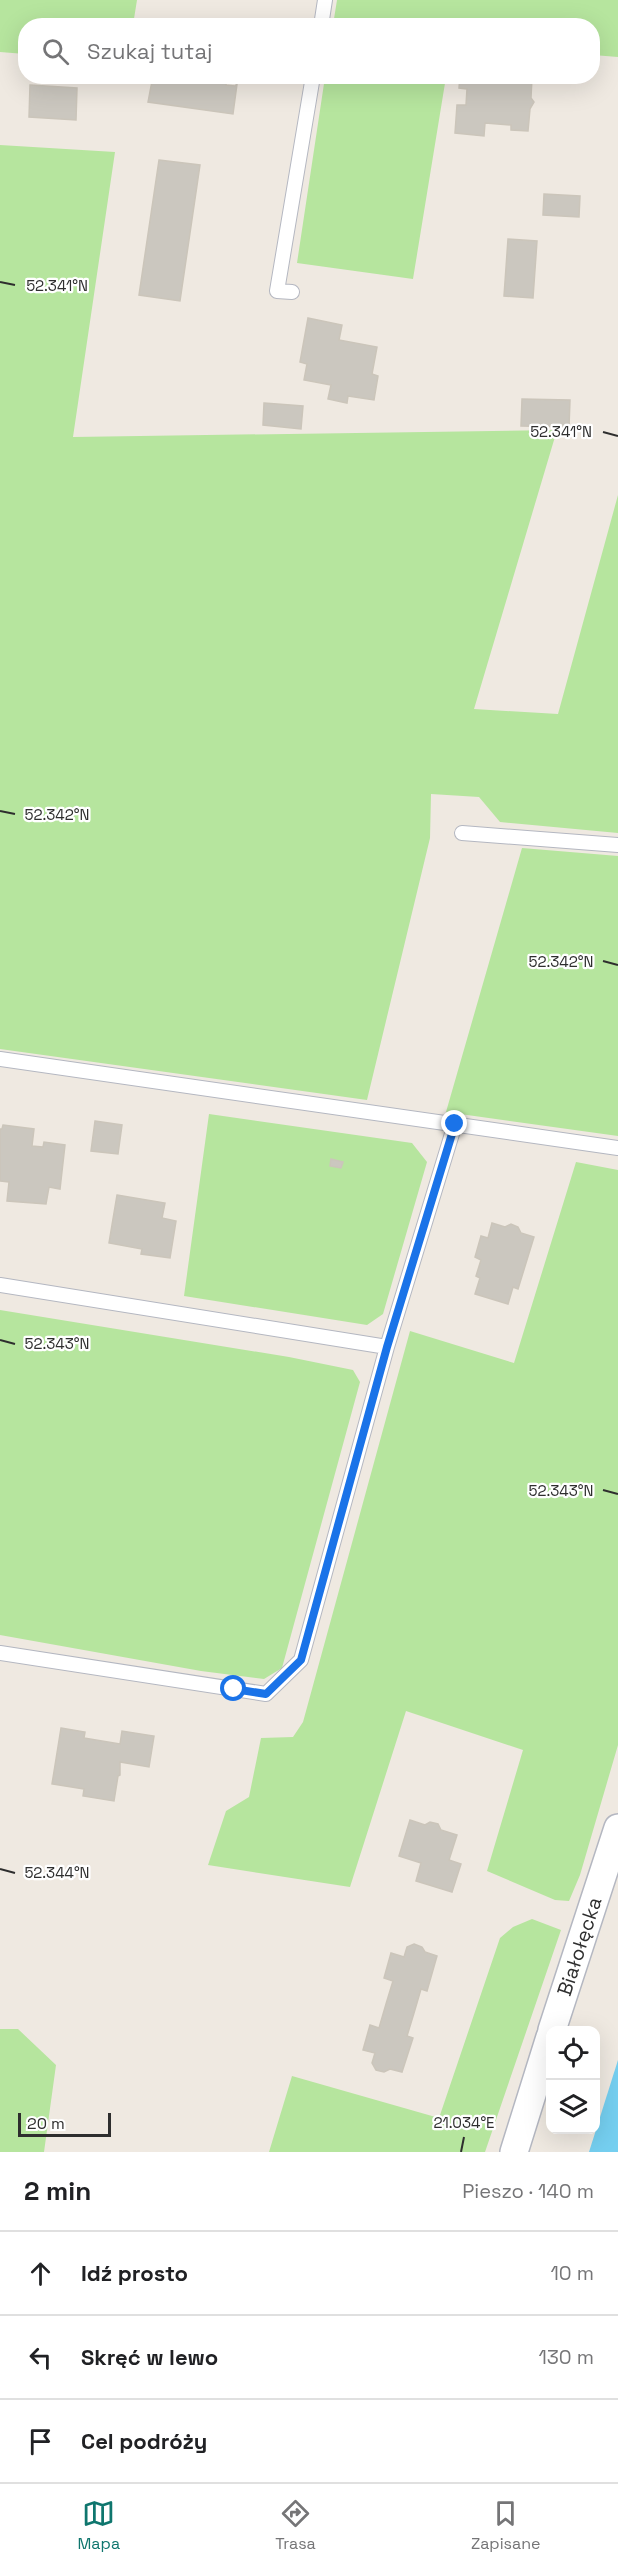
<!DOCTYPE html>
<html lang="pl">
<head>
<meta charset="utf-8">
<style>
  body { margin:0; font-family:"Space Grotesk",sans-serif; background:#f6f6f6; color:#202124 }
  .controls { position:absolute; right:18px; bottom:18px; display:grid; overflow:hidden; border-radius:12px; box-shadow:0 6px 24px #0002 }
  .controls button { width:54px; height:54px; display:grid; place-items:center; padding:0; border:0; border-bottom:2px solid #e0e0e0; background:#fff; color:#202124; font:30px sans-serif }
  .scale { position:absolute; left:18px; bottom:15px; width:93px; box-sizing:border-box; padding-left:6px; border:3px solid #2e2e2e; border-top:0; font-size:16px; line-height:21px; white-space:nowrap; color:#2e2e2e; -webkit-text-stroke:4px #fff; paint-order:stroke }
  .stop { position:absolute; width:18px; height:18px; margin:-14px; border:4px solid #1a73e8; border-radius:50%; background:#fff }
  .stop.end { background:#1a73e8; border-color:#fff; box-shadow:0 2px 6px #0008 }
  .list { margin:0; padding:0; list-style:none }
  h2 { display:flex; justify-content:space-between; align-items:center; height:78px; margin:0; padding:0 24px; font-size:26px }
  h2 small { font-size:20px; font-weight:400; color:#757577 }
  .list li { display:grid; grid-template-columns:39px 1fr auto; gap:18px; align-items:center; box-sizing:border-box; height:84px; padding:0 24px; border-top:2px solid #e0e0e0 }
  .list b { display:block; font-size:22px; white-space:nowrap }
  .list em { font-size:20px; font-style:normal; color:#757577 }
  .icon { flex:none; width:33px; height:33px; fill:none; stroke:currentColor; stroke-width:2; stroke-linecap:round; stroke-linejoin:round }
  .map { position:relative; flex:none; width:618px; height:2152px; overflow:hidden }
  .search { position:absolute; background:#fff; box-shadow:0 6px 24px #0002; left:18px; right:18px; top:18px; height:66px; display:flex; align-items:center; gap:15px; box-sizing:border-box; padding:0 21px; border-radius:24px; color:#757577; font-size:22px }
  .sheet { height:330px; background:#fff }
  nav { display:flex; justify-content:space-around; align-items:center; box-sizing:border-box; height:84px; border-top:2px solid #e0e0e0; background:#fff; font-size:16px; color:#757577 }
  nav a { display:grid; justify-items:center; gap:3px }
  nav .on { color:#0f766e }
  .map>svg:first-child { display:block }
  .green { fill:#b6e59e }
  .water { fill:#75cff0 }
  .building { fill:#cbc7bf; stroke:#cbc5ba; stroke-width:1.5 }
  .lines { fill:none; stroke-linecap:round; stroke-linejoin:round }
  .lane-casing { stroke:#b4b7c1; stroke-width:16 }
  .street-casing { stroke:#b4b7c1; stroke-width:30 }
  .lane { stroke:#fff; stroke-width:14 }
  .street { stroke:#fff; stroke-width:27 }
  .route { stroke:#1a73e8; stroke-width:8 }
  .ticks { fill:none; stroke:#2e2e2e; stroke-width:2 }
  .labels { text-anchor:middle; dominant-baseline:central; stroke-width:4.5; stroke-linejoin:round; paint-order:stroke }
  .street-label { font-size:20px; fill:#2e2e2e; stroke:#fff }
  .ticks-label { font-size:15px; text-anchor:middle; fill:#2e2e2e; stroke:#fff; stroke-width:4.5; stroke-linejoin:round; paint-order:stroke }
</style>
</head>
<body>
<div class="map">
<svg width="618" height="2152" viewBox="0 0 618 2152">
  <rect width="100%" height="100%" fill="#efe9e1"/>
  <!-- green -->
  <path class="green" d="M0 0H137L133 25 26 26 25 54 0 52Z
    M337 0H618V57L593 55 592 26 333 25Z
    M325 77H446L413 279 297 263Z
    M0 145 115 152 73 437 557 430 474 709 558 714 618 495V833L500 822 479 797 431 794 430 838 367 1100 0 1049Z
    M522 848 618 856V1136L446 1112Z
    M209 1114 412 1143 427 1162 383 1314 367 1325 184 1296Z
    M576 1162 618 1170V1745L580 1875 569 1901 555 1900 487 1871 523 1750 406 1711 350 1887 208 1865 226 1811 249 1797 261 1738 293 1737 303 1722 410 1331 514 1363Z
    M0 1310 289 1357 353 1370 360 1382 282 1668 264 1679 201 1671 0 1635Z
    M532 1919 561 1930 485 2152H269L292 2076 439 2118 500 1938 513 1927Z
    M0 2029H18L56 2065 44 2152H0Z"/>
  <!-- water -->
  <path class="water" d="M618 2060V2152H589Z"/>
  <!-- building -->
  <path class="building" d="M153 76H227L226 85 235 86 237 84 233 114 148 102Z
    M460 76 532 77 531 98 534 102 530 109 528 131 511 130V125L485 123 484 136 455 133 457 105H466L467 89 459 88Z
    M30 85 77 88 76 120 29 117Z
    M159 160 200 165 180 301 139 295Z
    M544 194 580 196 579 217 543 215Z
    M508 239 537 241 533 298 504 296Z
    M308 318 342 325 339 340 377 347 372 374 378 376 374 400 348 396 347 403 328 399 331 385 304 380 307 364 300 362Z
    M522 399 570 400 569 427 521 426Z
    M264 403 303 406 301 429 263 425Z
    M95 1121 122 1125 118 1154 91 1151Z
    M3 1125 34 1129 32 1146 43 1147 44 1142 65 1145 60 1189 49 1187 46 1204 7 1201 9 1182 0 1181V1129H2Z
    M331 1159 343 1162 341 1168 330 1166Z
    M117 1195 165 1203 162 1218 176 1221 170 1258 141 1254 142 1249 109 1243Z
    M492 1223 505 1227 511 1224 518 1227 521 1233 534 1237 518 1289 513 1287 508 1304 475 1294 480 1278 476 1276 481 1260 475 1257 481 1236 488 1238Z
    M61 1728 85 1732 84 1738 120 1744 122 1731 154 1736 149 1767 120 1762V1775L118 1776 114 1801 83 1796 84 1789 52 1784Z
    M410 1820 425 1825 430 1822 438 1824 441 1830 457 1835 449 1860 461 1864 452 1892 416 1881 421 1863 399 1856Z
    M414 1944 422 1947 425 1952 437 1956 427 1991 421 1989 414 2013 407 2036 413 2038 402 2072 390 2069 384 2072 376 2070 372 2063 375 2053 363 2050 370 2025 379 2028 386 2004 393 1981 384 1978 391 1953 404 1957 407 1947Z"/>
  <g class="lines">
    <defs>
      <path id="lane" d="M321 26 325 0
        M292 292 277 291 313 76
        M462 833 618 845
        M0 1059 618 1148
        M0 1285 387 1347
        M0 1653 266 1694 301 1660 387 1347 455 1124"/>
      <g id="street">
        <path id="s1" d="M552 2030 618 1828"/>
        <path d="M514 2152 550 2037"/>
      </g>
    </defs>
    <!-- lane casing -->
    <use href="#lane" class="lane-casing"/>
    <!-- street casing -->
    <use href="#street" class="street-casing"/>
    <!-- lane -->
    <use href="#lane" class="lane"/>
    <!-- street -->
    <use href="#street" class="street"/>
  </g>
  <g class="lines">
    <!-- route -->
    <path class="route" d="M234 1689 266 1694 301 1660 387 1347 455 1124"/>
  </g>
  <!-- ticks -->
  <path class="ticks" d="M0 282 15 285M603 432 618 436M0 811 15 814M603 961 618 965M0 1340 15 1344M603 1490 618 1494M0 1869 15 1873M461 2152 464 2137"/>
  <g class="labels">
    <!-- street labels -->
    <g class="street-label">
      <text stroke="none"><textPath href="#s1" startOffset="88">Białołęcka</textPath></text>
    </g>
  </g>
  <g class="ticks-label">
    <text x="57" y="291">52.341°N</text>
    <text x="561" y="437">52.341°N</text>
    <text x="57" y="820">52.342°N</text>
    <text x="561" y="967">52.342°N</text>
    <text x="57" y="1349">52.343°N</text>
    <text x="561" y="1496">52.343°N</text>
    <text x="57" y="1878">52.344°N</text>
    <text x="464" y="2128">21.034°E</text>
  </g>
</svg>
<div class="controls">
<button><svg class="icon" aria-label="locate" viewBox="0 0 24 24"><circle cx="12" cy="12" r="6"/><path d="M12 2v4M12 18v4M2 12h4M18 12h4"/></svg></button>
<button><svg class="icon" aria-label="layers" viewBox="0 0 24 24"><path d="M12 4l9 5-9 5-9-5zM3 14l9 5 9-5"/></svg></button>
</div>
<div class="scale">20 m</div>
<div class="stop" style="left:234px;top:1689px"></div>
<div class="stop end" style="left:455px;top:1124px"></div>
<div class="search"><svg class="icon" aria-label="search" viewBox="0 0 24 24"><circle cx="10" cy="10" r="6"/><path d="M15 15l6 6"/></svg>Szukaj tutaj</div>
</div>
<section class="sheet">
<h2>2 min<small>Pieszo · 140 m</small></h2>
<ul class="list">
<li><svg class="icon" aria-label="ahead" viewBox="0 0 24 24"><path d="M12 20V5M6 11l6-6 6 6"/></svg><div><b>Idź prosto</b></div><em>10 m</em></li>
<li><svg class="icon" aria-label="left" viewBox="0 0 24 24"><path d="M17 20v-9H6M10 6l-5 5 5 5"/></svg><div><b>Skręć w lewo</b></div><em>130 m</em></li>
<li><svg class="icon" aria-label="arrive" viewBox="0 0 24 24"><path d="M6 21V4h12l-3 4 3 4H6"/></svg><div><b>Cel podróży</b></div></li>
</ul>
</section>
<nav>
<a class="on"><svg class="icon" aria-label="map" viewBox="0 0 24 24"><path d="M3 6l6-2 6 2 6-2v14l-6 2-6-2-6 2zM9 4v14M15 6v14"/></svg>Mapa</a>
<a><svg class="icon" aria-label="directions" viewBox="0 0 24 24"><path d="M12 3l9 9-9 9-9-9zM9 14v-3h6M13 9l2 2-2 2"/></svg>Trasa</a>
<a><svg class="icon" aria-label="saved" viewBox="0 0 24 24"><path d="M7 4h10v16l-5-4-5 4z"/></svg>Zapisane</a>
</nav>
</body>
</html>
